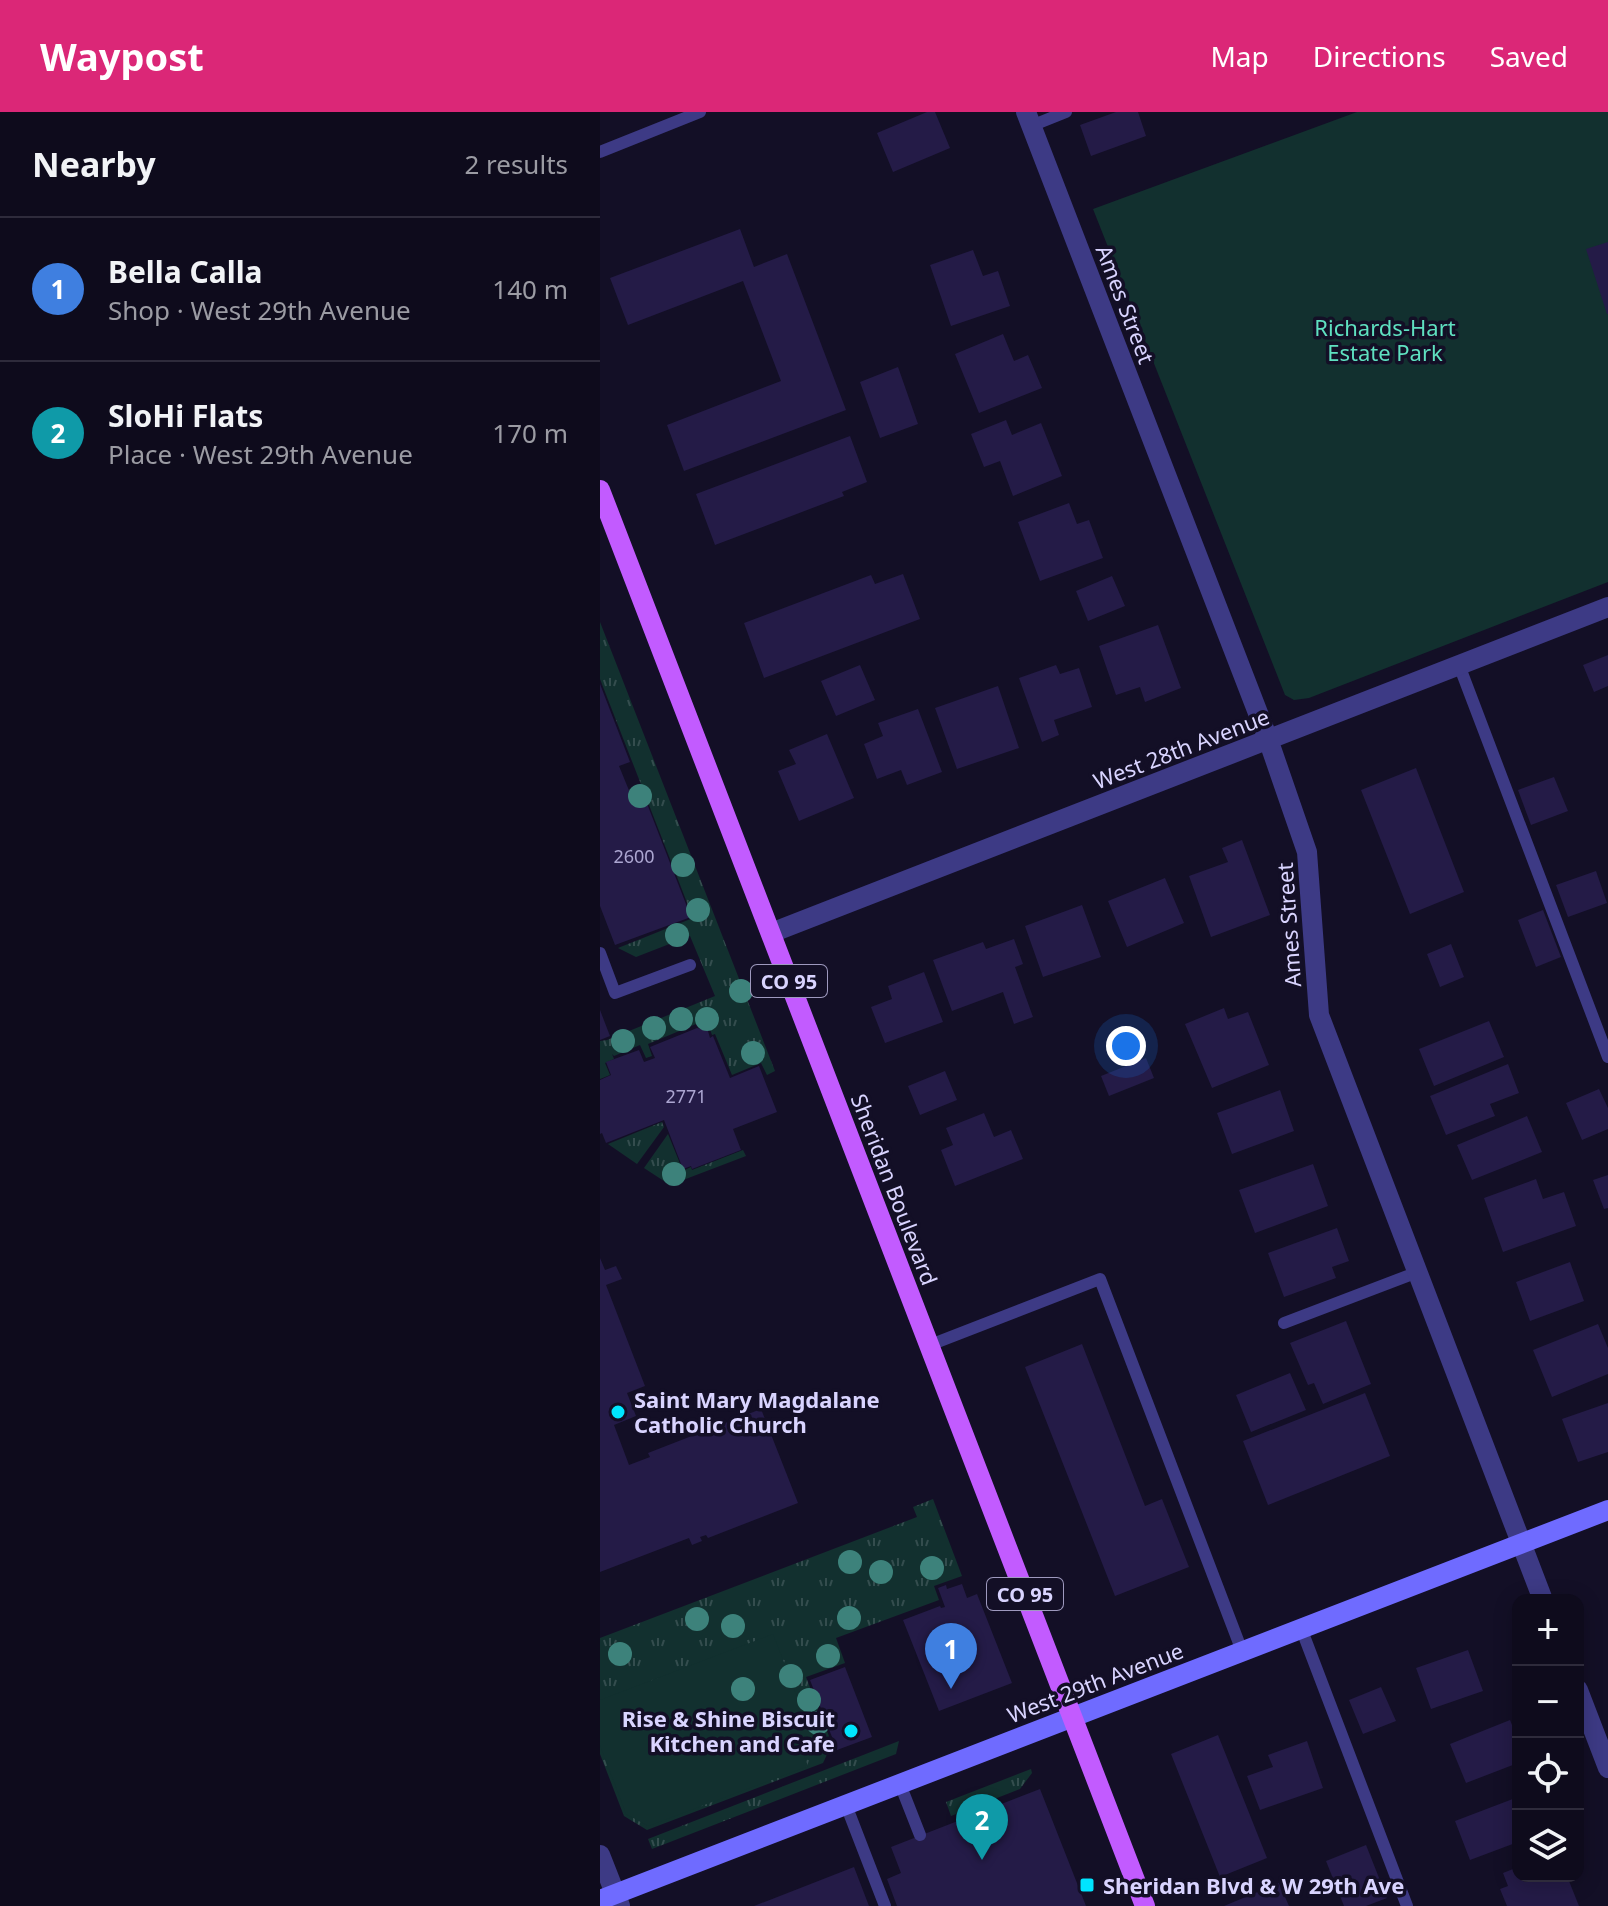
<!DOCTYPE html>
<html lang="en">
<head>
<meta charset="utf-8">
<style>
  body { margin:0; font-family:"Noto Sans",sans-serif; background:#171425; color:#f1f3f6 }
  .controls { position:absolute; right:24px; bottom:24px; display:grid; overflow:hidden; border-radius:16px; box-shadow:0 4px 20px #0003 }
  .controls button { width:72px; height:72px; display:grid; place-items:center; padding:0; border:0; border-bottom:2px solid #2e2b3b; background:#0e0b1c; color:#f1f3f6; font:40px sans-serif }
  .you { position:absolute; left:526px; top:934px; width:28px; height:28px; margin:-20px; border:6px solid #fff; border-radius:50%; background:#1a73e8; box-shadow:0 0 0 12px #1a73e833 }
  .badge { display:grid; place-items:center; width:52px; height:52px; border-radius:50%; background:#db2777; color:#fff; font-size:26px; font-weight:700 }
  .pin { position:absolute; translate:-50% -66px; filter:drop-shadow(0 2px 4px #0008) }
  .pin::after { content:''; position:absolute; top:42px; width:28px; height:24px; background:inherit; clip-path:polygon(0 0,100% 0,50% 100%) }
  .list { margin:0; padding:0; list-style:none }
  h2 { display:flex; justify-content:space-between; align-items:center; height:104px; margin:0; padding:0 32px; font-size:34px }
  h2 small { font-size:26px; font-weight:400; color:#9b9ba3 }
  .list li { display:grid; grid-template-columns:52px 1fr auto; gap:24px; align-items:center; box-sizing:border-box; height:144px; padding:0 32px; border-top:2px solid #2e2b3b }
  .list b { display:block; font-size:30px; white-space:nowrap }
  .list p { margin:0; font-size:26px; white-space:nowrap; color:#9b9ba3 }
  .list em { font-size:26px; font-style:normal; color:#9b9ba3 }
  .icon { flex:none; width:44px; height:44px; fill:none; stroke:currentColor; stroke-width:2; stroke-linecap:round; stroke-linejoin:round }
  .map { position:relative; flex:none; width:1008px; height:1794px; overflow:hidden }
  header { display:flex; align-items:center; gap:48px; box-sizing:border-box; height:112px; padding:0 40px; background:#db2777; color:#fff }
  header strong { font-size:38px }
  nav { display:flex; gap:44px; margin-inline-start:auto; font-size:28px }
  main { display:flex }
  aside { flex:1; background:#0e0b1c }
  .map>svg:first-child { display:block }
  .grass { fill:url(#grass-tufts) }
  .park { fill:#12302f }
  .building { fill:#241b47 }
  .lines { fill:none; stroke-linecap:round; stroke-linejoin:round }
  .lane { stroke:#3d3a85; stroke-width:12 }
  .street { stroke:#3d3a85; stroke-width:20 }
  .secondary { stroke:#6f6bff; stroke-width:20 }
  .primary { stroke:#c25bff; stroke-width:20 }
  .tree { fill:#3d827b }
  .poi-dot { fill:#00e5ff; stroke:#130f26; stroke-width:3 }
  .labels { text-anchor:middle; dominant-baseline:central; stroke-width:7; stroke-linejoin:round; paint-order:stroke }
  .number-label { font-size:18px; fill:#aca6d1 }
  .shield { fill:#130f26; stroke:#9e99be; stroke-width:2 }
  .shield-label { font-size:20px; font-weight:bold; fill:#d9d4ff }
  .street-label { font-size:22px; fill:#d9d4ff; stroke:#130f26 }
  .park-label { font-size:22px; fill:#5fe0c0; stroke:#130f26 }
  .poi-label { font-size:22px; font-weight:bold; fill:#d9d4ff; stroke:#130f26; text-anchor:start }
</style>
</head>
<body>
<header>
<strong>Waypost</strong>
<nav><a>Map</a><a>Directions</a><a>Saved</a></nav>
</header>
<main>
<aside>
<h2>Nearby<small>2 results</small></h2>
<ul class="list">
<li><span class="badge" style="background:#3f7fe0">1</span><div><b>Bella Calla</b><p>Shop · West 29th Avenue</p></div><em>140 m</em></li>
<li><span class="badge" style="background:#0f9aa8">2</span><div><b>SloHi Flats</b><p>Place · West 29th Avenue</p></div><em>170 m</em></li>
</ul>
</aside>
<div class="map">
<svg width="1008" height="1794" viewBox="0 0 1008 1794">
  <defs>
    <pattern id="grass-tufts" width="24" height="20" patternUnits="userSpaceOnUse" patternTransform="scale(2)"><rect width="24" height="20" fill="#12302f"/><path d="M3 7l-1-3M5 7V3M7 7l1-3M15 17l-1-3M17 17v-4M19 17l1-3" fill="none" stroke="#344d4e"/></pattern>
  </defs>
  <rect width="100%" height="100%" fill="#130f26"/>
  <!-- grass -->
  <path class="grass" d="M0 510 175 959 167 963 161 951 132 963 115 922 112 923 110 917 96 912 48 932 52 944 46 946 40 933 14 944 12 942 14 947 5 951 10 963 0 967V929L7 928 115 884 90 824 36 845 18 836 93 806 0 567Z
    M62 1010 64 1015 37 1052 8 1032Z
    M68 1022 83 1059 91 1055 92 1058 143 1038 146 1044 70 1073 44 1056Z
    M333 1387 362 1464 334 1474 339 1488 236 1526 245 1551 206 1565 232 1632 223 1651 47 1718 24 1704 0 1642V1526L317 1405 313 1395Z
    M299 1629 296 1642 52 1737 48 1727Z
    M431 1657 432 1661 420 1677 351 1704 346 1690Z"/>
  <!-- park -->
  <path class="park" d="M757 0H1008V470L709 586 694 588 685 583 493 97Z
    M173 1522 218 1639 204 1644 208 1654 48 1714 26 1702 0 1633V1588Z"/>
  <!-- building -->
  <path class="building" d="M327 0H335L350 36 293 60 277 21Z
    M516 0H538L546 24 491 44 480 13Z
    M140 117 154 155 187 142 246 298 84 359 67 313 181 269 143 169 28 213 10 166Z
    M1008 130V202H1007L986 137Z
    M373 138 383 164 398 159 410 194 351 214 330 153Z
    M403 222 414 249 428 243 442 276 379 301 355 242Z
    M298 255 318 312 280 326 260 270Z
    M406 308 412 323 441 311 462 364 413 384 400 349 384 355 371 322Z
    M250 324 267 370 242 380 244 384 115 433 96 382Z
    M469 391 477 412 489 408 503 446 440 469 418 410Z
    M303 462 320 507 164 566 144 511 271 463 275 472Z
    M512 464 525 494 488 509 476 479Z
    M558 513 581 576 545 590 540 575 516 583 499 534Z
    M1008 543V574L994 580 983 553Z
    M260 553 275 588 236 604 221 569Z
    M456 553 460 562 479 556 492 595 454 608 459 623 442 630 419 566Z
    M0 572 30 650 19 654 35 693 46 689 91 805 15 833 0 794Z
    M398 574 419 636 357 657 335 596Z
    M318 597 342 660 307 673 301 658 277 667 264 632 283 624 278 611Z
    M227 622 254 686 199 709 178 659 196 652 189 638Z
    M816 656 864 780 810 802 761 678Z
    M954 665 968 699 931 713 918 678Z
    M642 728 670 803 611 825 589 764 628 750 622 736Z
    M996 759 1007 791 968 805 956 773Z
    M565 766 584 811 527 835 508 789Z
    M482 793 501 845 443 865 425 814Z
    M943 798 961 845 936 855 918 808Z
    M414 827 423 852 415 855 433 905 414 912 403 880 352 899 333 848 383 830 386 837Z
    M851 832 864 865 840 875 827 842Z
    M324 860 343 910 285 931 271 895 292 887 288 874Z
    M624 896 628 907 648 900 669 953 612 976 585 912Z
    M0 898 10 924 0 928Z
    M889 909 904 945 834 974 819 937Z
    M97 916 108 919 110 926 113 924 130 966 159 954 177 1000 133 1017 141 1038 92 1057 91 1054 83 1057 64 1008 6 1031 2 1021 0 1022V968L11 963 6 950 39 938 44 950 55 946 50 935Z
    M546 946 554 966 509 984 501 964Z
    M908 952 919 981 890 992 895 1004 846 1023 830 984Z
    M345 959 357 988 320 1003 308 974Z
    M999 977 1008 996V1017L982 1028 966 991Z
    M680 978 694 1019 632 1042 617 1001Z
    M384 1001 394 1025 411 1018 423 1047 355 1074 341 1038 353 1033 346 1016Z
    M927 1004 942 1040 872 1068 857 1033Z
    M713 1052 728 1094 655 1121 639 1078Z
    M1008 1063V1096L1004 1097 993 1068Z
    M936 1067 943 1087 964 1080 976 1114 903 1140 884 1086Z
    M737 1116 749 1149 732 1155 736 1166 684 1185 668 1141Z
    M0 1146 5 1158 16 1154 22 1167 6 1173 45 1274 27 1281 36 1304 14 1313 29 1353 50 1345 48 1341 161 1297 198 1391 108 1426 106 1423 100 1425 102 1429 92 1433 89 1426 0 1460Z
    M970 1150 984 1189 930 1209 916 1170Z
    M746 1209 771 1272 723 1292 714 1271 708 1273 690 1231Z
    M998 1212 1008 1236V1262L952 1285 933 1238Z
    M482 1232 545 1394 562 1387 589 1455 515 1484 425 1255Z
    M690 1261 706 1298 651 1320 636 1283Z
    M765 1281 790 1344 668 1393 643 1329Z
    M1008 1291V1340L978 1350 962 1307Z
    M362 1472 367 1486 377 1482 412 1571 339 1599 303 1508 340 1494 341 1496 345 1495 338 1476 346 1473 347 1477Z
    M868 1538 883 1579 831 1597 816 1556Z
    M245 1555 272 1625 237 1638 210 1568Z
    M781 1575 796 1609 763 1622 749 1588Z
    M910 1608 918 1628V1651L866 1671 850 1632Z
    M618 1623 667 1746 620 1765 571 1642Z
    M707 1629 723 1676 660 1698 647 1664 673 1655 668 1643Z
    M440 1677 486 1794H297L287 1767 301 1761 291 1735Z
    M918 1685V1730L870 1748 855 1709Z
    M766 1733 787 1786 766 1794H744L726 1749Z
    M254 1755 269 1794H154Z
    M918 1755V1764H967L979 1794H907L900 1777 908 1774 903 1761Z
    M679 1771 689 1794H624Z"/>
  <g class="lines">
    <!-- lane -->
    <path class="lane" d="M431 14 466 0
      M0 40 100 0
      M859 553 1008 945
      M0 841 15 881 90 853
      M684 1211 818 1160
      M330 1233 500 1167 642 1539
      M701 1516 807 1794
      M300 1672 320 1723
      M246 1693 285 1794"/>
    <!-- street -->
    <path class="street" d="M426 0 668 627 707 740 719 903 943 1488
      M171 821 1008 495
      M978 1578 1008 1656
      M0 1743 20 1794"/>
    <!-- secondary -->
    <path class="secondary" d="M0 1788 1008 1398"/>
    <!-- primary -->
    <path class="primary" d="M0 378 545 1794"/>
  </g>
  <!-- trees -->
  <g class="tree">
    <circle cx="40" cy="684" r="12"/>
    <circle cx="83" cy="753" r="12"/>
    <circle cx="98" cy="798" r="12"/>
    <circle cx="77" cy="823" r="12"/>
    <circle cx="141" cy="879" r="12"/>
    <circle cx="81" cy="907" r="12"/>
    <circle cx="107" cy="907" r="12"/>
    <circle cx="54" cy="916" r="12"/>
    <circle cx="23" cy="929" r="12"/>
    <circle cx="153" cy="941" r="12"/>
    <circle cx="74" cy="1062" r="12"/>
    <circle cx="250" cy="1450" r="12"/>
    <circle cx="332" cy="1456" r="12"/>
    <circle cx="281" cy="1460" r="12"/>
    <circle cx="249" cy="1506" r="12"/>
    <circle cx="97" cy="1507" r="12"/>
    <circle cx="133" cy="1514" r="12"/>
    <circle cx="20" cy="1542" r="12"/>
    <circle cx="228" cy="1544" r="12"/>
    <circle cx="191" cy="1564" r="12"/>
    <circle cx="143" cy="1577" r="12"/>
    <circle cx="209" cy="1588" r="12"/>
    <circle cx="218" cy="1611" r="12"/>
  </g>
  <!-- markers -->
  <g class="poi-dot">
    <circle cx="18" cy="1300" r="8"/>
    <circle cx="251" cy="1619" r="8"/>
    <rect x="479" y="1765" width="16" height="16" rx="4"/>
  </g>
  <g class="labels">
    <!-- number labels -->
    <g class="number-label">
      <text x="34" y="744">2600</text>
      <text x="86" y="984">2771</text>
    </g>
    <!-- shield labels -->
    <g class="shield">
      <rect x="151" y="853" width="76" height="32" rx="6"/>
      <rect x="387" y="1466" width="76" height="32" rx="6"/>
    </g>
    <g class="shield-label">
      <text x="189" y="869">CO 95</text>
      <text x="425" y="1482">CO 95</text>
    </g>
    <!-- street labels -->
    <g class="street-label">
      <text transform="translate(526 192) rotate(69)">Ames Street</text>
      <text transform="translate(581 636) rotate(-21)">West 28th Avenue</text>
      <text transform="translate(688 813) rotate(-94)">Ames Street</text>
      <text transform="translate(295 1077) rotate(69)">Sheridan Boulevard</text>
      <text transform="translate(495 1570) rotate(-21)">West 29th Avenue</text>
    </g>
    <!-- park labels -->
    <g class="park-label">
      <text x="785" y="215">Richards-Hart<tspan x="785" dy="25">Estate Park</tspan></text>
    </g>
    <!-- poi labels -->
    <g class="poi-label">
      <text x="34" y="1287">Saint Mary Magdalane<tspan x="34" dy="25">Catholic Church</tspan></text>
      <text x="235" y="1606" text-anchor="end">Rise &amp; Shine Biscuit<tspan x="235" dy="25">Kitchen and Cafe</tspan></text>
      <text x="503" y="1773">Sheridan Blvd &amp; W 29th Ave</text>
    </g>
  </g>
</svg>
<div class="controls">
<button>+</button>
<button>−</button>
<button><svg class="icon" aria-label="locate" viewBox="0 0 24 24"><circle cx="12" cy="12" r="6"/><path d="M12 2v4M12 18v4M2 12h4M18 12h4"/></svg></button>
<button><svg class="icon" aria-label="layers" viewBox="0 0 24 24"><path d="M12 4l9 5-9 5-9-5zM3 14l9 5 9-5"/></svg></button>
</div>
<div class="you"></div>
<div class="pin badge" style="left:351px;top:1577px;background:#3f7fe0">1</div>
<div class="pin badge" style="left:382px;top:1748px;background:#0f9aa8">2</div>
</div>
</main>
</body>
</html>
